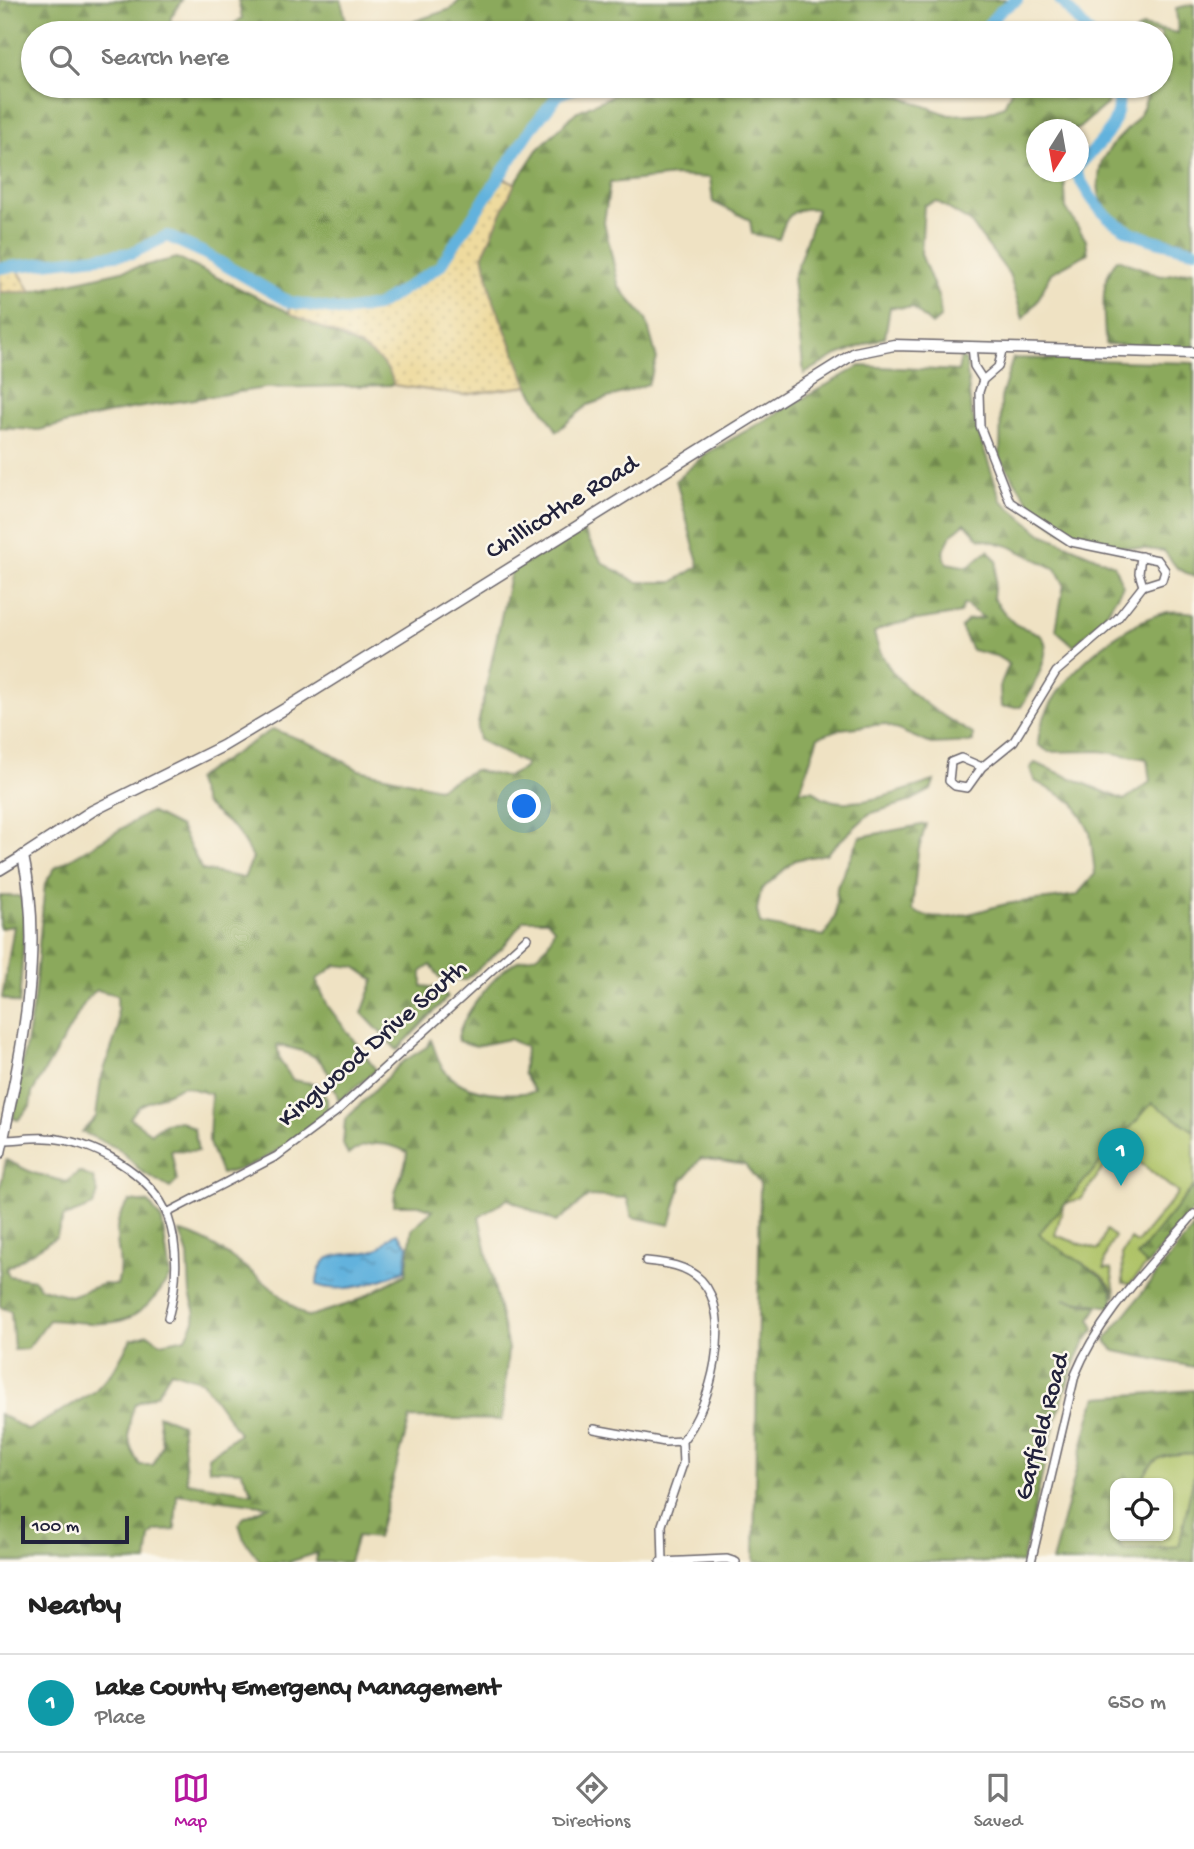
<!DOCTYPE html>
<html lang="en">
<head>
<meta charset="utf-8">
<style>
  body { margin:0; font-family:"Gochi Hand",sans-serif; background:#f2f2f2; color:#222 }
  .controls { position:absolute; right:21px; bottom:21px; display:grid; overflow:hidden; border-radius:14px; box-shadow:0 2px 5px #0004 }
  .controls button { width:63px; height:63px; display:grid; place-items:center; padding:0; border:0; border-bottom:2px solid #e0e0e0; background:#fff; color:#222; font:35px sans-serif }
  .compass { position:absolute; left:1026px; top:119px; width:63px; height:63px; border-radius:50%; background:#fff; box-shadow:0 2px 5px #0004; rotate:191deg }
  .scale { position:absolute; left:21px; bottom:18px; width:108px; box-sizing:border-box; padding-left:7px; border:4px solid #22223b; border-top:0; font-size:19px; line-height:24px; white-space:nowrap; color:#22223b; -webkit-text-stroke:5px #fbf7ec; paint-order:stroke }
  .you { position:absolute; left:525px; top:807px; width:24px; height:24px; margin:-18px; border:5px solid #fff; border-radius:50%; background:#1a73e8; box-shadow:0 0 0 10px #1a73e833 }
  .badge { display:grid; place-items:center; width:46px; height:46px; border-radius:50%; background:#b5179e; color:#fff; font-size:23px; font-weight:700 }
  .pin { position:absolute; translate:-50% -58px; filter:drop-shadow(0 2px 4px #0008) }
  .pin::after { content:''; position:absolute; top:37px; width:24px; height:21px; background:inherit; clip-path:polygon(0 0,100% 0,50% 100%) }
  .list { margin:0; padding:0; list-style:none }
  h2 { display:flex; justify-content:space-between; align-items:center; height:91px; margin:0; padding:0 28px; font-size:30px }
  h2 small { font-size:23px; font-weight:400; color:#767676 }
  .list li { display:grid; grid-template-columns:46px 1fr auto; gap:21px; align-items:center; box-sizing:border-box; height:98px; padding:0 28px; border-top:2px solid #e0e0e0 }
  .list b { display:block; font-size:26px; white-space:nowrap }
  .list p { margin:0; font-size:23px; white-space:nowrap; color:#767676 }
  .list em { font-size:23px; font-style:normal; color:#767676 }
  .icon { flex:none; width:38px; height:38px; fill:none; stroke:currentColor; stroke-width:2; stroke-linecap:round; stroke-linejoin:round }
  .map { position:relative; flex:none; width:1194px; height:1562px; overflow:hidden }
  .search { position:absolute; background:#fff; box-shadow:0 2px 5px #0004; left:21px; right:21px; top:21px; height:77px; display:flex; align-items:center; gap:18px; box-sizing:border-box; padding:0 24px; border-radius:38px; color:#767676; font-size:26px }
  .sheet { height:189px; background:#fff }
  nav { display:flex; justify-content:space-around; align-items:center; box-sizing:border-box; height:98px; border-top:2px solid #e0e0e0; background:#fff; font-size:19px; color:#767676 }
  nav a { display:grid; justify-items:center; gap:4px }
  nav .on { color:#b5179e }
  .map>svg:first-child { display:block }
  .grass { fill:#afc367; stroke:#687251; stroke-width:2 }
  .forest { fill:url(#forest-firs); stroke:#56664c; stroke-width:2; fill-rule:evenodd }
  .sand { fill:url(#sand-dots); stroke:#887e6c; stroke-width:2 }
  .water { fill:url(#water-ripples); stroke:#426a8c; stroke-width:2 }
  .lines { fill:none; stroke-linecap:round; stroke-linejoin:round }
  .river { stroke:#62b2dd; stroke-width:12 }
  .minor-casing { stroke:#6a656b; stroke-width:10 }
  .tertiary-casing { stroke:#6a656b; stroke-width:12 }
  .secondary-casing { stroke:#6a656b; stroke-width:13 }
  .minor { stroke:#fff; stroke-width:7 }
  .tertiary { stroke:#fff; stroke-width:9 }
  .secondary { stroke:#fff; stroke-width:10 }
  .labels { text-anchor:middle; dominant-baseline:central; stroke-width:5; stroke-linejoin:round; paint-order:stroke }
  .street-label { font-size:26px; fill:#22223b; stroke:#fbf7ec }
</style>
</head>
<body>
<div class="map">
<svg width="1194" height="1562" viewBox="0 0 1194 1562">
  <defs>
    <pattern id="forest-firs" width="22" height="20" patternUnits="userSpaceOnUse" patternTransform="scale(1.75)"><rect width="22" height="20" fill="#8ba95c"/><path d="M5 1l3.5 6h-7zM16 11l3.5 6h-7z" fill="#71894d"/></pattern>
    <pattern id="sand-dots" width="8" height="8" patternUnits="userSpaceOnUse" patternTransform="scale(1.75)"><rect width="8" height="8" fill="#eeda9e"/><path d="M2 2h.1M6 6h.1" fill="none" stroke="#ccbb89" stroke-width="1.8" stroke-linecap="round"/></pattern>
    <pattern id="water-ripples" width="26" height="14" patternUnits="userSpaceOnUse" patternTransform="scale(1.75)"><rect width="26" height="14" fill="#62b2dd"/><path d="M2 4q2-2 4 0t4 0M15 11q2-2 4 0t4 0" fill="none" stroke="#5090b4"/></pattern>
  </defs>
  <rect width="100%" height="100%" fill="#fbf7ec"/>
  <filter id="ink" filterUnits="userSpaceOnUse"><feTurbulence type="fractalNoise" baseFrequency=".0143" numOctaves="2"/><feDisplacementMap in="SourceGraphic" scale="14" xChannelSelector="R" yChannelSelector="G"/><feConvolveMatrix kernelMatrix="1 2 1 2 8 2 1 2 1" color-interpolation-filters="sRGB"/></filter>
  <filter id="wash" filterUnits="userSpaceOnUse"><feTurbulence type="fractalNoise" baseFrequency=".00686" numOctaves="4" result="noise"/><feDisplacementMap in="SourceGraphic" scale="28" xChannelSelector="R" yChannelSelector="G"/><feGaussianBlur stdDeviation="1.57" result="paint"/><feColorMatrix in="noise" values="0 0 0 0 0 0 0 0 0 0 0 0 0 0 0 0 0 1.4 0 .05"/><feComposite in="paint" operator="in"/></filter>
  <g filter="url(#wash)">
    <rect width="100%" height="100%" fill="#efe2c3"/>
    <!-- grass -->
    <path class="grass" d="M1152 1102 1194 1131V1186L1138 1256 1147 1265 1130 1284 1123 1283 1122 1254 1130 1239 1137 1243 1178 1193 1119 1146 1081 1199 1064 1204 1055 1235 1098 1250 1106 1230 1115 1237C1108 1246 1104 1257 1104 1269H1111L1116 1298C1110 1267 1057 1257 1039 1233Z
      M1194 1453V1475L1180 1546 1122 1550 1119 1544 1122 1536H1168V1483H1141C1153 1453 1165 1455 1194 1453Z"/>
    <!-- forest -->
    <path class="forest" d="M0 0H182L171 17 170 33H33V86H580L559 94 531 129 440 266 377 306 344 311 289 302 202 252 168 236 132 253 0 268Z
      M238 0H341L349 33H221L242 18Z
      M460 0H1017L1001 10 981 33H395L397 27 451 9Z
      M1194 4V244C1159 237 1091 226 1099 178 1100 171 1100 162 1104 157 1123 126 1143 127 1149 86H1161V33H1134L1143 26 1178 33 1176 8Z
      M633 86H871L949 115 987 113 1004 106 1013 86H1101L1108 103 1078 129 1036 130V172H1064L1066 208 1086 240 1088 253 1051 273 1037 302 1023 319 1009 274 970 222 936 201 924 205 921 254 939 299 941 317 932 325 913 308 890 307 885 337 835 356 804 374 793 279 817 209C792 207 786 215 779 239L752 234 750 220 713 202 710 178 675 176 610 183 604 222 619 287 646 319 657 359 648 384 588 405 557 431 528 386 492 297 483 254 508 194 537 150 576 112Z
      M177 258 377 355 393 375V385L265 388 124 410 39 430 0 428V292H31Z
      M1118 259 1161 276 1194 270V348L1105 344C1105 316 1097 280 1118 259Z
      M961 357 966 361 971 411 1001 500 1040 533 1114 565 1123 586 1104 617 1074 646 1056 630 1064 584 1056 569 1009 546 979 538 965 523 951 535 943 552 947 563 968 567 988 550 997 561 993 598C1000 607 1007 618 1015 624 1023 629 1034 630 1041 636 1056 649 1030 693 1021 707H1001L1000 686 1009 664 996 656 972 650 961 628 968 620 984 618 964 604 960 613C938 618 888 621 874 633 885 682 932 710 973 734V742L931 744 884 724 840 729 818 737 800 791 813 790C840 818 902 790 934 781L931 790 908 802 869 814 826 854 795 860 761 890 757 910 760 924 824 936 835 917 837 887 860 837 926 824 918 852 912 910C940 928 977 910 1007 904 1030 900 1054 899 1077 895L1095 874 1090 832 1074 803 1035 781 1030 768 1035 763 1124 800 1150 782 1147 759 1100 751 1049 752 1038 745C1039 690 1116 624 1167 612 1175 611 1186 612 1194 613V1131L1152 1103 1039 1233C1055 1254 1127 1276 1111 1307L1063 1299 1098 1306 1090 1319 1095 1329C1061 1363 1036 1509 1022 1562H754L760 1184 745 1165 701 1158 682 1182 670 1225 632 1217 627 1198 589 1196 556 1222 508 1199 479 1217 508 1349 502 1420 410 1418 377 1538 357 1536 349 1562H316L317 1553 289 1562H261L244 1540 239 1524 243 1518 269 1506 177 1494 175 1530 155 1531 150 1537 147 1562H0V1414L28 1430 94 1392 113 1371 131 1339 148 1334 161 1343 186 1338 194 1321 195 1310 190 1294 188 1255 180 1232C217 1238 276 1293 307 1317L352 1303 406 1274 412 1229 433 1210 419 1205H394C393 1185 407 1171 407 1152 387 1142 365 1140 348 1155L343 1144 345 1120 401 1063 428 1046 431 1040C435 1049 438 1063 445 1071 465 1095 507 1095 535 1092L523 1073 526 1047 509 1039 476 1046 458 1041C457 1021 497 970 516 962 527 957 536 959 545 948 550 943 552 934 554 928L547 920H524L503 947 465 980 440 978 431 965 422 971V986L439 988 448 997 397 1050 362 1013 374 980 355 967 336 965 316 980 328 1006 376 1070 339 1101C325 1059 321 1054 277 1045L280 1061 293 1080 316 1084 327 1099 328 1113C296 1137 261 1168 221 1174L209 1143 211 1094 183 1086 139 1106 130 1118 151 1133 165 1123 181 1121 194 1129 198 1151 171 1150 177 1181 170 1188 141 1171 119 1149 82 1132 96 1117 101 1079 118 1029 117 995 97 990 88 997 32 1093 30 1107 18 1120 13 1118 34 998 45 883 55 868 150 812 180 827 202 870 244 878 253 858 236 830 204 804 195 779 273 729 319 747 359 770 438 788 474 770 507 777 525 768 526 764 479 740 477 729 511 571 583 531 603 563 637 582H673L699 566 676 480 707 453 860 366 958 371ZM171 1371 202 1381 239 1433 208 1457 209 1469 241 1471 253 1493 187 1482 181 1424 158 1415 162 1445 153 1465H140C126 1445 126 1427 135 1404L157 1394Z
      M1013 358 1194 363V577L1177 568 1164 551 1108 545 1062 531 1036 513 1000 458 1001 398Z
      M0 896H19L26 908 19 1004 2 998 14 926 0 928Z
      M6 1160 33 1173 66 1182 79 1172 93 1178 98 1193 93 1206 64 1217 56 1237 6 1269 9 1276 34 1280 41 1288 70 1296 103 1284 117 1285C127 1250 103 1231 130 1201L149 1203 162 1221 170 1276C135 1334 108 1324 49 1320L27 1349 14 1350 11 1311 0 1307V1189Z
      M1194 1186V1209L1147 1265 1137 1256Z
      M1194 1227V1367L1115 1351 1105 1340Z
      M1194 1390V1453C1165 1455 1153 1453 1141 1483H1115V1536H1122L1119 1547 1130 1551 1179 1546 1194 1475V1562H1052L1093 1406 1098 1397Z"/>
    <!-- sand -->
    <path class="sand" d="M499 176 515 183 483 254 492 297 528 386 463 395 393 385C393 351 317 328 290 313L289 302 344 311 377 306 440 266Z
      M16 267 31 292H0V268Z"/>
    <!-- water -->
    <path class="water" d="M397 1233 408 1245 405 1270C381 1281 343 1295 317 1285 319 1239 358 1262 380 1247 387 1242 389 1236 397 1233Z"/>
    <g class="lines">
      <!-- river -->
      <path class="river" d="M1060 0 1089 33
        M981 33 1001 10 1017 0
        M1078 166C1103 140 1123 125 1118 86
        M1076 172C1106 231 1133 236 1194 250
        M0 268 132 253 167 236 202 252 289 302 344 311 377 306 440 266 531 129 559 94 580 86"/>
    </g>
  </g>
  <g filter="url(#ink)">
    <g class="lines">
      <defs>
        <path id="minor" d="M972 346 974 366 983 380
          M1141 556 1139 573 1143 586
          M982 767 961 758 951 762 949 781 955 786 967 788 982 767 1014 741 1056 672 1117 619 1143 586 1162 580 1165 570 1158 560 1071 542 1010 502 980 426 979 392 983 380 998 367 1003 347
          M3 1140C17 1140 32 1137 46 1138 90 1139 152 1173 168 1217 179 1249 177 1285 168 1318
          M167 1213 277 1156 336 1112 527 938
          M646 1261C666 1263 686 1265 701 1280 735 1316 711 1407 682 1441
          M594 1429 665 1442 682 1441
          M660 1562 727 1559 736 1562
          M663 1562 662 1525 683 1464 682 1441
          M1031 1562 1075 1375C1100 1314 1152 1264 1194 1214"/>
        <path id="tertiary" d="M0 870 23 856"/>
        <path id="secondary" d="M0 1153C20 1057 45 954 23 856L92 811 223 746 288 707 855 353 894 345 1194 353"/>
      </defs>
      <!-- minor casing -->
      <use href="#minor" class="minor-casing"/>
      <!-- tertiary casing -->
      <use href="#tertiary" class="tertiary-casing"/>
      <!-- secondary casing -->
      <use href="#secondary" class="secondary-casing"/>
      <!-- minor -->
      <use href="#minor" class="minor"/>
      <!-- tertiary -->
      <use href="#tertiary" class="tertiary"/>
      <!-- secondary -->
      <use href="#secondary" class="secondary"/>
    </g>
  </g>
  <g class="labels">
    <!-- street labels -->
    <g class="street-label">
      <text transform="translate(563 509) rotate(-32)">Chillicothe Road</text>
      <text transform="translate(374 1045) rotate(-41)">Kingwood Drive South</text>
      <text transform="translate(1044 1427) rotate(-75)">Garfield Road</text>
    </g>
  </g>
</svg>
<div class="controls">
<button><svg class="icon" aria-label="locate" viewBox="0 0 24 24"><circle cx="12" cy="12" r="6"/><path d="M12 2v4M12 18v4M2 12h4M18 12h4"/></svg></button>
</div>
<svg class="compass" viewBox="-18 -18 36 36"><path d="M0-13l5 13h-10z" fill="#e53935"/><path d="M0 13l5-13h-10z" fill="#767676"/></svg>
<div class="scale">100 m</div>
<div class="you"></div>
<div class="pin badge" style="left:1121px;top:1186px;background:#0f9aa8">1</div>
<div class="search"><svg class="icon" aria-label="search" viewBox="0 0 24 24"><circle cx="10" cy="10" r="6"/><path d="M15 15l6 6"/></svg>Search here</div>
</div>
<section class="sheet">
<h2>Nearby<small></small></h2>
<ul class="list">
<li><span class="badge" style="background:#0f9aa8">1</span><div><b>Lake County Emergency Management</b><p>Place</p></div><em>650 m</em></li>
</ul>
</section>
<nav>
<a class="on"><svg class="icon" aria-label="map" viewBox="0 0 24 24"><path d="M3 6l6-2 6 2 6-2v14l-6 2-6-2-6 2zM9 4v14M15 6v14"/></svg>Map</a>
<a><svg class="icon" aria-label="directions" viewBox="0 0 24 24"><path d="M12 3l9 9-9 9-9-9zM9 14v-3h6M13 9l2 2-2 2"/></svg>Directions</a>
<a><svg class="icon" aria-label="saved" viewBox="0 0 24 24"><path d="M7 4h10v16l-5-4-5 4z"/></svg>Saved</a>
</nav>
</body>
</html>
